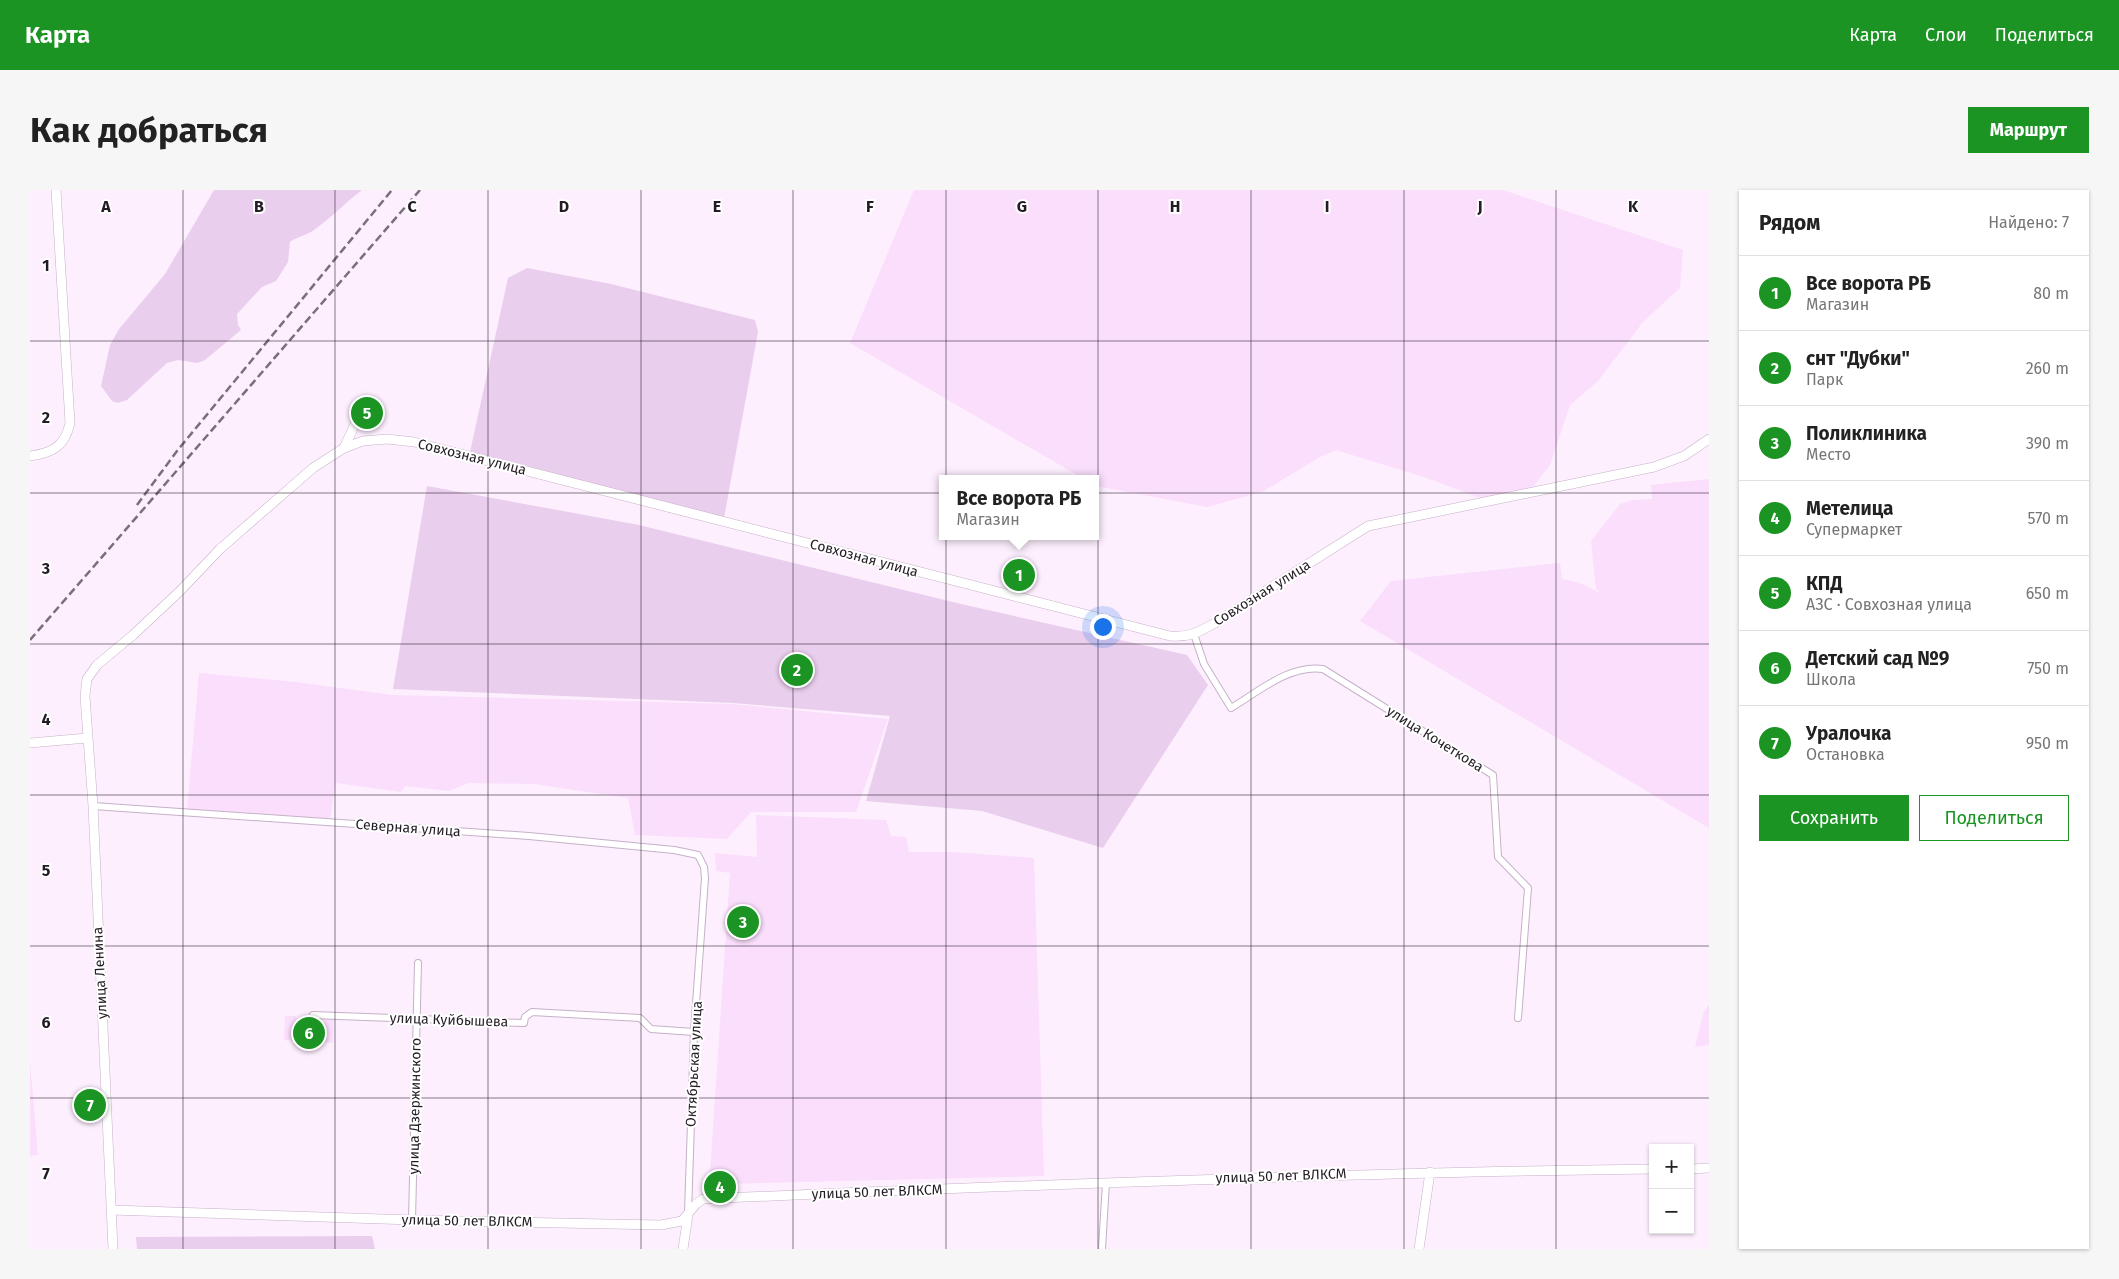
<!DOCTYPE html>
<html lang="ru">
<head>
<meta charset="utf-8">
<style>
  body { margin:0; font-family:"Fira Sans",sans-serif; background:#f6f6f6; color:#222 }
  .controls { position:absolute; right:15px; bottom:15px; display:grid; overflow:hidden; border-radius:0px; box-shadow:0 1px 4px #0004 }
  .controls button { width:45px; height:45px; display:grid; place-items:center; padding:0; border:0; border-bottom:1px solid #e0e0e0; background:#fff; color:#222; font:25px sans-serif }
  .you { position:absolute; left:1072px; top:436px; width:18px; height:18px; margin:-12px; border:4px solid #fff; border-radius:50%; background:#1a73e8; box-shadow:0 0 0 8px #1a73e833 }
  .badge { display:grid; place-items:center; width:32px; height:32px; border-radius:50%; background:#1b9423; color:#fff; font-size:16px; font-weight:700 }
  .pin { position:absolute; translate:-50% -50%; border:2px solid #fff; box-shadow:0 1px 5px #0006 }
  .popup { position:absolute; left:909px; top:285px; width:160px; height:65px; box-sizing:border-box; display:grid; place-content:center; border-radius:0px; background:#fff; filter:drop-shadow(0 1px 4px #0005); font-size:16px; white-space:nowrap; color:#767676 }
  .popup b { font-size:19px; color:#222 }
  .popup::after { content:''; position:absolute; left:50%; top:100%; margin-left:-10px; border:10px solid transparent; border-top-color:#fff }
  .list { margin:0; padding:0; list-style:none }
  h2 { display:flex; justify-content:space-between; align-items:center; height:65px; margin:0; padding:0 20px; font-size:21px }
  h2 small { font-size:16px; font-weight:400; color:#767676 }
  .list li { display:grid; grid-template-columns:32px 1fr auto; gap:15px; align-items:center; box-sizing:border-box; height:75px; padding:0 20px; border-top:1px solid #e0e0e0 }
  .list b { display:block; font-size:19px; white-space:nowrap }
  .list p { margin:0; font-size:16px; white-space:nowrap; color:#767676 }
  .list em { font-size:16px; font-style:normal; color:#767676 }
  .actions { display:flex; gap:10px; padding:15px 20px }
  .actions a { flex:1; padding:11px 0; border:1px solid #1b9423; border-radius:0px; text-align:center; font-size:18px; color:#1b9423 }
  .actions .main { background:#1b9423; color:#fff }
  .map { position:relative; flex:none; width:1679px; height:1059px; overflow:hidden; border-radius:0px }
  header { display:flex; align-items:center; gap:30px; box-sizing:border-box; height:70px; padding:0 25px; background:#1b9423; color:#fff }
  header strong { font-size:24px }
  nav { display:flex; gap:28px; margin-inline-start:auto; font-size:18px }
  .intro { display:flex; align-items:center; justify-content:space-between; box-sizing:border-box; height:120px; padding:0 30px }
  h1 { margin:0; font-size:35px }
  .button { padding:12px 22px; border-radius:0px; background:#1b9423; color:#fff; font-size:18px; font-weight:700 }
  main { display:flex; gap:30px; padding:0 30px }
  aside { flex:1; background:#fff; border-radius:0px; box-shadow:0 1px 4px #0004 }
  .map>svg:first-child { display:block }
  .built { fill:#fadefc }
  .green { fill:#eaceed }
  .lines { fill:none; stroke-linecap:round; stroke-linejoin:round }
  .street-casing { stroke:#c6b1c8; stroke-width:8 }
  .secondary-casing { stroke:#c6b1c8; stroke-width:10 }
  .street { stroke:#fff; stroke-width:6 }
  .secondary { stroke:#fff; stroke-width:9 }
  .rail { stroke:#796f79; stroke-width:2.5; stroke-dasharray:8 4; stroke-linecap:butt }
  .grid { fill:none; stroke:#241c24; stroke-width:1; stroke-opacity:0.55 }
  .labels { text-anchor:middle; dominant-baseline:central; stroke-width:4; stroke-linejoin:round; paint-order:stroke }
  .street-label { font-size:14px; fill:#241c24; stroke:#fff }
  .grid-label { font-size:16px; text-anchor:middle; font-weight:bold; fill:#241c24; stroke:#fff; stroke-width:4; stroke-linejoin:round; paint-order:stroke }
</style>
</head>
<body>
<header>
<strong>Карта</strong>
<nav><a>Карта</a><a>Слои</a><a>Поделиться</a></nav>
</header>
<div class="intro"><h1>Как добраться</h1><a class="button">Маршрут</a></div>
<main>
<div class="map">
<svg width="1679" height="1059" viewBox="0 0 1679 1059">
  <rect width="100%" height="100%" fill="#fdeffe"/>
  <!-- built -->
  <path class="built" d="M884 0H1473L1653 60 1650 98 1613 132 1568 191 1540 215 1520 275 1495 307 1461 312 1394 287 1306 260 1290 267 1232 302 1177 317 1066 296 1065 289H1054L820 153Z
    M1679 289V638L1330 431 1361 391 1530 373 1532 389 1550 393 1568 402 1569 401 1566 399 1561 351 1590 314 1603 310 1622 309 1621 295Z
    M169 483 266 492 362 505 702 514 858 529 826 622H721L697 649 605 645 598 608 504 594 438 593 419 601 375 596 371 602 306 593 300 629 157 620Z
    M726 625 856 630 861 646 876 647 879 662H922L1004 668 1014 986 697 994V984L680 983 700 683 686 681 685 663 727 667Z
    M1679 814V855L1665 857 1673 824Z
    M255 826H266L265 834 294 836 295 828 304 829 303 853 254 850Z
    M0 872 8 965 0 966Z"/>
  <!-- green -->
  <path class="green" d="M184 0H332C315 13 301 28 284 40 276 46 268 46 260 52L258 72 246 91 232 97 207 124 208 135 211 140 175 170 167 173 148 170 137 173 97 210 88 213 82 211 71 196 80 155 89 139 135 84Z
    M497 78 581 94 725 130 728 142 694 328 440 262 478 88Z
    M397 296 609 335 931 414 1157 465 1178 495 1073 658 952 621 836 611 860 526 703 513 363 499Z
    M342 1046 345 1059H107L106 1047Z"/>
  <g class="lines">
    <defs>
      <path id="street" d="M1164 444 1174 474 1201 518C1228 502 1260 474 1293 479L1463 585 1468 667 1498 698 1488 828
        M63 616 499 646 644 660 668 665 674 677 675 688 664 842 658 1023
        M283 825 494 833 495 827 502 822 610 828 621 839 664 842
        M382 1030 388 773
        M1072 1059 1076 992"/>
      <path id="secondary" d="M314 258 326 232
        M0 266C23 263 35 256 40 233L26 0
        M0 553 57 548
        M1660 979 1679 978
        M81 1020 382 1030 631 1035 652 1031 666 1014 673 1009C990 995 1306 983 1623 979
        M83 1059 63 616 55 506 57 489 67 475 103 445 149 402 190 359 283 278 314 258 333 251 357 249 384 252 1140 446C1158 448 1169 442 1185 433L1338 336 1624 277 1654 266 1679 249
        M653 1059 658 1025
        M1389 1059 1400 982"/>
    </defs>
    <!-- street casing -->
    <use href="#street" class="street-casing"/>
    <!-- secondary casing -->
    <use href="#secondary" class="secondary-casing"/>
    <!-- street -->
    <use href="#street" class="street"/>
    <!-- secondary -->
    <use href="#secondary" class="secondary"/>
    <!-- rail -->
    <path class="rail" d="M107 315 147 261 362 0
      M0 450 390 0"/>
  </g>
  <!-- grid -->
  <path class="grid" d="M153 0V1059M305 0V1059M458 0V1059M611 0V1059M763 0V1059M916 0V1059M1068 0V1059M1221 0V1059M1374 0V1059M1526 0V1059M0 151H1679M0 303H1679M0 454H1679M0 605H1679M0 756H1679M0 908H1679"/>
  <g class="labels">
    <!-- street labels -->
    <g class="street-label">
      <text transform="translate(442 267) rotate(14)">Совхозная улица</text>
      <text transform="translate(834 368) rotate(15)">Совхозная улица</text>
      <text transform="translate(1232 403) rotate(-32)">Совхозная улица</text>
      <text transform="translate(1405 549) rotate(32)">улица Кочеткова</text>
      <text transform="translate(378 638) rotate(4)">Северная улица</text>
      <text transform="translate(70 783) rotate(-93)">улица Ленина</text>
      <text transform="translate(419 830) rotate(2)">улица Куйбышева</text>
      <text transform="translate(664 874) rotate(-87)">Октябрьская улица</text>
      <text transform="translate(385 916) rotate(-89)">улица Дзержинского</text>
      <text transform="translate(1251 986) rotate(-2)">улица 50 лет ВЛКСМ</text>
      <text transform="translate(847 1002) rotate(-2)">улица 50 лет ВЛКСМ</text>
      <text transform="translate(437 1031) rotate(1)">улица 50 лет ВЛКСМ</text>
    </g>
  </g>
  <g class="grid-label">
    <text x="76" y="22">A</text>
    <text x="229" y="22">B</text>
    <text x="382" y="22">C</text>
    <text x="534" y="22">D</text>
    <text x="687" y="22">E</text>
    <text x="840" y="22">F</text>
    <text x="992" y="22">G</text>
    <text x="1145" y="22">H</text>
    <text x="1297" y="22">I</text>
    <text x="1450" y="22">J</text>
    <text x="1603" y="22">K</text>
    <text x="16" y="81">1</text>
    <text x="16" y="233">2</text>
    <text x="16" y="384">3</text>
    <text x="16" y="535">4</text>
    <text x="16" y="686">5</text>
    <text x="16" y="838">6</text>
    <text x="16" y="989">7</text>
  </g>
</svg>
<div class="controls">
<button>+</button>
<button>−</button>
</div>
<div class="you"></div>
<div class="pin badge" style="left:989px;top:385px">1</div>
<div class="popup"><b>Все ворота РБ</b>Магазин</div>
<div class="pin badge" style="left:767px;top:480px">2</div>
<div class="pin badge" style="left:713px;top:732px">3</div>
<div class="pin badge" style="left:690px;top:997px">4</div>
<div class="pin badge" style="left:337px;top:223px">5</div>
<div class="pin badge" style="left:279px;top:843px">6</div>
<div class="pin badge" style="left:60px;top:915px">7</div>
</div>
<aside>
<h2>Рядом<small>Найдено: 7</small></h2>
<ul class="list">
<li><span class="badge">1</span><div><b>Все ворота РБ</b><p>Магазин</p></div><em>80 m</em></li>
<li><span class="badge">2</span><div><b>снт &quot;Дубки&quot;</b><p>Парк</p></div><em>260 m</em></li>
<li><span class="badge">3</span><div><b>Поликлиника</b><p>Место</p></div><em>390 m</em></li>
<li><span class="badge">4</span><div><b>Метелица</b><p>Супермаркет</p></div><em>570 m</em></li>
<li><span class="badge">5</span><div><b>КПД</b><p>АЗС · Совхозная улица</p></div><em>650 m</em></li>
<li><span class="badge">6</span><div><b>Детский сад №9</b><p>Школа</p></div><em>750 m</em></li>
<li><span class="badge">7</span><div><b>Уралочка</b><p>Остановка</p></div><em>950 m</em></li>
</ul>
<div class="actions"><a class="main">Сохранить</a><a>Поделиться</a></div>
</aside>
</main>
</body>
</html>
